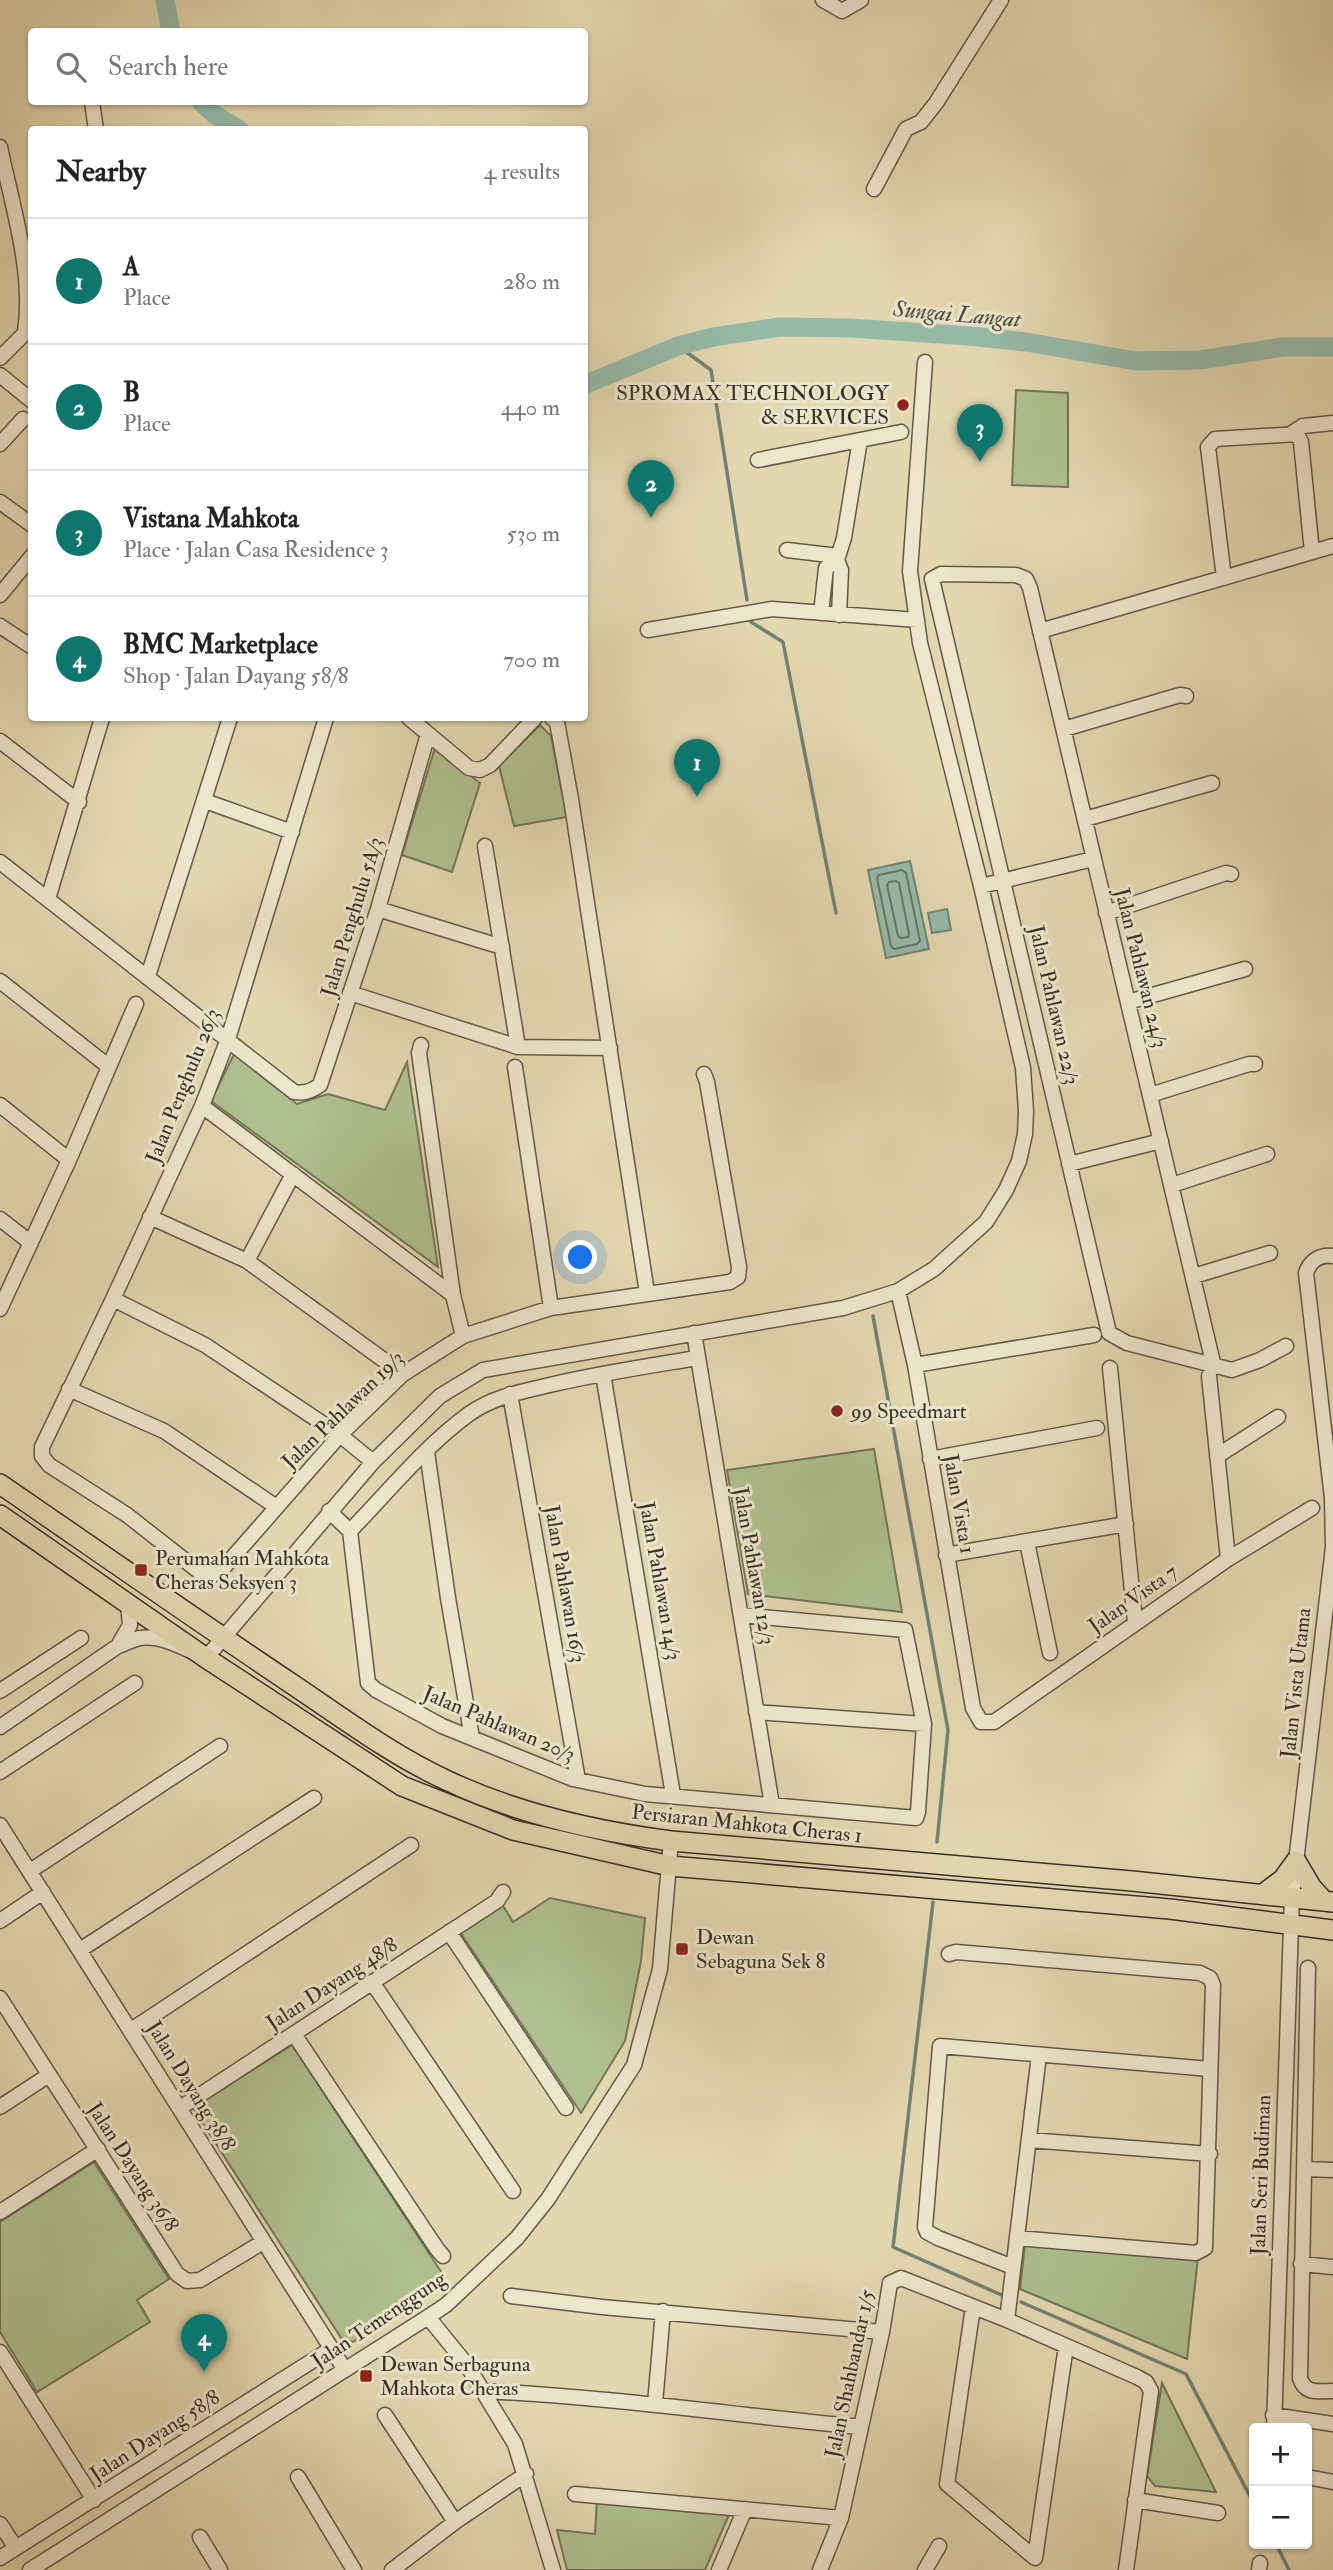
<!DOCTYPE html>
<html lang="en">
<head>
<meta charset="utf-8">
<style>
  body { margin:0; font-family:"IM FELL Double Pica",serif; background:#f6f6f6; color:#222 }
  .controls { position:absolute; right:21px; bottom:21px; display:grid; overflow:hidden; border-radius:7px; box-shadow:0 2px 5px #0004 }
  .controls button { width:63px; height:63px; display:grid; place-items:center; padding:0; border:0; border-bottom:2px solid #e0e0e0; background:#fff; color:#222; font:35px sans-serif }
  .you { position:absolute; left:581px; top:1258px; width:24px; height:24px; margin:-18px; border:5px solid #fff; border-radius:50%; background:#1a73e8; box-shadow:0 0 0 10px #1a73e833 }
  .badge { display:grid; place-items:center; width:46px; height:46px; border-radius:50%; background:#0f766e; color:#fff; font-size:23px; font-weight:700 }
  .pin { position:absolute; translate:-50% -58px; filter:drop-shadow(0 2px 4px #0008) }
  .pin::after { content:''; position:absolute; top:37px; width:24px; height:21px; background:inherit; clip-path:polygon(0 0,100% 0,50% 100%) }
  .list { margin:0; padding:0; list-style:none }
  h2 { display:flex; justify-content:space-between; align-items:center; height:91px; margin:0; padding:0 28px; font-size:30px }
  h2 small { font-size:23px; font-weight:400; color:#767676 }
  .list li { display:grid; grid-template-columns:46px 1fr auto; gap:21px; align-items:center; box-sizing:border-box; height:126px; padding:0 28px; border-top:2px solid #e0e0e0 }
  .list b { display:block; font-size:26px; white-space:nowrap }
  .list p { margin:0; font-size:23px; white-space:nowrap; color:#767676 }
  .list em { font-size:23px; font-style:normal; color:#767676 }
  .icon { flex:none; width:38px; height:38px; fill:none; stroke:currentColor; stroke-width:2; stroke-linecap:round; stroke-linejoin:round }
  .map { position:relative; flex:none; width:1333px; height:2570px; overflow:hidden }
  .search { position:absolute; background:#fff; box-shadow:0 2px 5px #0004; left:28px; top:28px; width:560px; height:77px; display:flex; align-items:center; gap:18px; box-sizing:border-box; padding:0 24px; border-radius:7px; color:#767676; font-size:26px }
  .panel { position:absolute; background:#fff; box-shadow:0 2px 5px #0004; left:28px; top:126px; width:560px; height:595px; border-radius:7px }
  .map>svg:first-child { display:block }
  .green { fill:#afbf8e; stroke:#74765a; stroke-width:2 }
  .water { fill:#96baa8; stroke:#718274; stroke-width:2 }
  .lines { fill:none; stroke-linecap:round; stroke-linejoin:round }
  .shore { stroke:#687468; stroke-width:2 }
  .stream { stroke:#718274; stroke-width:3.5 }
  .river { stroke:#96baa8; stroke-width:19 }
  .minor-casing { stroke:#645849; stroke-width:17 }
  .major-casing { stroke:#3a2e27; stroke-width:22 }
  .minor { stroke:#ede5cc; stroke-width:14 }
  .major { stroke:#e3d7b0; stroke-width:19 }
  .poi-dot { fill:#8f2418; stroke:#ede5cc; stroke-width:2.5 }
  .labels { text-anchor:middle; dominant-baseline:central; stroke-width:6; stroke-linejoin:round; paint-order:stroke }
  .poi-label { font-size:21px; fill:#3a2e27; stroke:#ede5cc; text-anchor:start }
  .street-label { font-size:21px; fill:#3a2e27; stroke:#ede5cc }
  .water-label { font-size:23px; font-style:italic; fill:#4c4a41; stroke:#ede5cc }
</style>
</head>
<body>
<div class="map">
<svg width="1333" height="2570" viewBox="0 0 1333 2570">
  <rect width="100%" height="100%" fill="#e3d7b0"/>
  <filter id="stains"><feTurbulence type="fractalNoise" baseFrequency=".00286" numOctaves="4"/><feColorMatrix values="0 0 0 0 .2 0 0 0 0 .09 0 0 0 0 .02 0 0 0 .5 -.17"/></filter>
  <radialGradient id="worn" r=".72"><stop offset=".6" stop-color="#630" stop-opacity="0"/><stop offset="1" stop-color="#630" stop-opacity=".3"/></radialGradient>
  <!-- green -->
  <path class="green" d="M1016 390 1068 393V487L1012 485Z
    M540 725 551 736 567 817 514 826 499 766Z
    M435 748 480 783 452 872 402 855Z
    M234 1054 297 1104 328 1094 385 1110 407 1062 438 1267 211 1101Z
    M874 1449 902 1612 748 1594 727 1470Z
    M550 1898 645 1918 641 1961 625 2041 581 2113 460 1932 502 1904 513 1922Z
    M292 2045 444 2276 416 2304 353 2342 341 2338 193 2108Z
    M94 2162 169 2279 137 2300 150 2322 37 2392 0 2332V2222Z
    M1025 2244 1198 2257 1187 2359 1020 2289Z
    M1162 2383 1216 2492 1155 2486 1147 2476Z
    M597 2498 731 2510 705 2570H567L557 2530 595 2534Z"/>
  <!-- water -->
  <path class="water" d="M910 861 929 949 886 958 868 870Z
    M947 909 951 930 932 933 928 913Z"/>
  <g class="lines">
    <!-- shore -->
    <path class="shore" d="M902 870 906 873 920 941 917 944 894 949 891 946 877 878 879 875Z
      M896 881 899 883 909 934 908 937 901 938 898 936 887 885 889 882Z"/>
    <!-- stream -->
    <path class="stream" d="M678 346 711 370 747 600
      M751 622 783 642 836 913
      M873 1316 948 1730 937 1842
      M933 1902 893 2247 1004 2296
      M1021 2302 1186 2374 1254 2504
      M1276 2544 1289 2570"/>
    <!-- river -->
    <path class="river" d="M165 0 171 32
      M201 102 214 114 240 130
      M584 385 678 346 713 337 780 327 850 328 969 336 1026 342 1136 361 1200 360 1283 347H1333"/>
    <defs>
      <path id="minor" d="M823 0 842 11 861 0
        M92 102 96 130
        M0 147C12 205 34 273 25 332
        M874 189 906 129 921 122 936 103 1001 0
        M0 358 30 328
        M0 375 32 401
        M1292 433 1303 426 1333 423
        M0 444 23 419
        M758 460 901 432
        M0 502 32 525
        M787 550 838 556
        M1224 578 1208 447 1215 439 1297 434 1301 442 1312 552
        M0 595 32 556
        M821 613 826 568 837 560
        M839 615 841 570 837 560 844 538 860 440
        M0 626 32 647
        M648 630 772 609 917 620
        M1040 631 1333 546
        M326 718 228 1039 202 1106 113 1299 42 1447V1456L49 1465 127 1515 201 1573 211 1575 219 1573 340 1435 403 1374 463 1336 551 1308 730 1282 738 1277 739 1267 707 1082 704 1074
        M409 718 469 768 480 770 490 765 535 718
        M552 718 557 722 571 799 647 1293
        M1064 729 1180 695 1186 696
        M0 741 79 802
        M205 801 292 832
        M1085 819 1212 783
        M485 846 518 1047
        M0 862 294 1092C304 1094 312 1091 320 1085L378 909 428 734
        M981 886 1093 859
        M48 899 102 718
        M378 909 502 947
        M1106 913 1226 873 1231 874
        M148 976 230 718
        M0 981 108 1066
        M350 993 518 1047 610 1048
        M1128 1002 1245 969
        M421 1045 419 1053 453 1295 463 1336
        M515 1067 551 1308
        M1150 1095 1249 1064H1255
        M0 1105 69 1160
        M202 1106 453 1295
        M1069 1164 1161 1141
        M1172 1185 1267 1154
        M150 1217 247 1261 403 1374
        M0 1219 31 1243
        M247 1261 293 1174
        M1194 1276 1270 1253
        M898 1291 915 1365 973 1708 981 1722H994L1228 1559 1312 1508
        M113 1299 205 1345 340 1435 373 1462
        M0 1309 69 1160 136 1004
        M694 1333 772 1805
        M915 1365 1094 1335
        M1214 1367 1030 588 1026 579 1016 575 941 574 932 579 1109 1333 1127 1343 1232 1370 1260 1360 1286 1346
        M1110 1368 1135 1622
        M603 1374 673 1795
        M1209 1376 1228 1559
        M69 1389 164 1431 275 1506
        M510 1394 578 1780
        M427 1452 448 1598 472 1738
        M1217 1456 1278 1417
        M930 1459 1097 1428
        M329 1511 350 1531
        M350 1531 368 1683 376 1690 442 1726 573 1779 645 1794 916 1818 918 1812 924 1724 905 1630 741 1615
        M350 1531C387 1493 426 1445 469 1414 494 1396 525 1391 554 1384 602 1373 649 1366 697 1358
        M1027 1542 1050 1653
        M946 1555 1126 1524
        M118 1646 130 1625 128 1604
        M0 1691 81 1638
        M756 1712 924 1724
        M0 1727 118 1646C125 1644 133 1639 140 1638 162 1634 187 1650 206 1658L373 1462 440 1396 483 1370 843 1308 898 1291 934 1269 986 1222 1006 1190 1019 1161 1025 1134 1026 1111 1023 1068 981 886 920 643 910 571 925 362
        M0 1772 135 1683
        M0 1825 345 2370
        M30 1871 220 1746
        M0 1921 43 1892
        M449 1932 566 2108
        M80 1950 314 1798
        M949 1954 956 1952 1200 1973 1210 1978 1213 1985 1205 2248 1196 2253 1017 2238
        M1308 1968 1300 2378C1305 2395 1319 2391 1333 2391
        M372 1982 513 2191
        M0 1998 177 2274 187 2281 200 2280 263 2242
        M131 2030 411 1845
        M294 2034 437 2249 443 2256
        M0 2107 49 2075
        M180 2108 497 1901 503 1892
        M1029 2140 1210 2154
        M1305 2169 1333 2170
        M0 2212 98 2149
        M1301 2264 1333 2267
        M1013 2267 938 2238 927 2232 925 2227 940 2046 1210 2069
        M511 2296 602 2307 882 2332
        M973 2307 947 2484 1035 2558
        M428 2317 467 2365 515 2444 553 2570
        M1007 2320 1039 2055
        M0 2352 94 2500
        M484 2391C610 2397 735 2415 861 2427
        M655 2404 663 2311
        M385 2415 455 2522
        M1273 2415 1333 2424
        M1274 2428 1292 1896 1333 1547 1332 1498 1306 1273C1310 1261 1320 1254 1333 1256
        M298 2477 354 2570
        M1307 2477 1333 2482
        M575 2494 841 2518
        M1135 2500 1218 2513
        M0 2524 16 2548
        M200 2537 220 2570
        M0 2558 331 2349
        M1035 2558 1066 2346
        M30 2570 428 2317 446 2305 517 2238 548 2199 634 2065 660 1969 671 1841
        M392 2570 455 2522 526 2474
        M719 2570 745 2509
        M820 2570 841 2518 882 2332 890 2283 901 2278 1007 2320 1137 2377 1146 2382 1151 2391 1126 2570
        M925 2570 939 2546
        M1259 2570 1260 2563"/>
      <path id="major" d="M0 1484C96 1550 192 1617 289 1682 340 1716 390 1754 446 1780 515 1813 595 1831 671 1841L1132 1881 1333 1902
        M0 1515 206 1658 402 1786 513 1830 670 1866 1170 1909 1333 1930
        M1296 1861 1312 1888 1324 1901
        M1263 1894 1283 1879 1296 1861"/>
    </defs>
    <!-- minor casing -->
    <use href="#minor" class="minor-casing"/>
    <!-- major casing -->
    <use href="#major" class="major-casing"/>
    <!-- minor -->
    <use href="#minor" class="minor"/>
    <!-- major -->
    <use href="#major" class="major"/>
  </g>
  <!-- markers -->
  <g class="poi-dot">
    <circle cx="903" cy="405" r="7"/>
    <circle cx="837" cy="1411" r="7"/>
    <rect x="134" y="1563" width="14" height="14" rx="3.5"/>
    <rect x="675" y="1942" width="14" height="14" rx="3.5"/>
    <rect x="359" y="2369" width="14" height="14" rx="3.5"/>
  </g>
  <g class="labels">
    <!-- poi labels -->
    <g class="poi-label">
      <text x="889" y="393" text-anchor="end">SPROMAX TECHNOLOGY<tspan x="889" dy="24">&amp; SERVICES</tspan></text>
      <text x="851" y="1411">99 Speedmart</text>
      <text x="155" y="1558">Perumahan Mahkota<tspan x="155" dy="24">Cheras Seksyen 3</tspan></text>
      <text x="696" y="1937">Dewan<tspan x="696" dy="24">Sebaguna Sek 8</tspan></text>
      <text x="380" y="2364">Dewan Serbaguna<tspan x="380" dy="24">Mahkota Cheras</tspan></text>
    </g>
    <!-- street labels -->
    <g class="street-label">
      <text transform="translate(352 917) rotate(-73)">Jalan Penghulu 5A/3</text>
      <text transform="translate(1141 968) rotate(76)">Jalan Pahlawan 24/3</text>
      <text transform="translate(1054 1005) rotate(77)">Jalan Pahlawan 22/3</text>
      <text transform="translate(183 1086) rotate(-68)">Jalan Penghulu 26/3</text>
      <text transform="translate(343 1410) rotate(-44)">Jalan Pahlawan 19/3</text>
      <text transform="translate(959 1504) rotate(80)">Jalan Vista 1</text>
      <text transform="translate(754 1566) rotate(80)">Jalan Pahlawan 12/3</text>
      <text transform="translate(660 1581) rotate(80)">Jalan Pahlawan 14/3</text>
      <text transform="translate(565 1584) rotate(80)">Jalan Pahlawan 16/3</text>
      <text transform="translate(1133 1599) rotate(-35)">Jalan Vista 7</text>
      <text transform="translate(1296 1683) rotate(-84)">Jalan Vista Utama</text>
      <text transform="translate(499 1724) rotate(23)">Jalan Pahlawan 20/3</text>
      <text transform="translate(747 1824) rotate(6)">Persiaran Mahkota Cheras 1</text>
      <text transform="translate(332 1984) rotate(-33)">Jalan Dayang 48/8</text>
      <text transform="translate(191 2086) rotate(58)">Jalan Dayang 38/8</text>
      <text transform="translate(133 2167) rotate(57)">Jalan Dayang 36/8</text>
      <text transform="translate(1261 2175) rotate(-88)">Jalan Seri Budiman</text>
      <text transform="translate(379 2320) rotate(-34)">Jalan Temenggung</text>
      <text transform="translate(850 2374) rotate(-78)">Jalan Shahbandar 1/5</text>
      <text transform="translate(155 2436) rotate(-33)">Jalan Dayang 58/8</text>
    </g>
    <!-- water labels -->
    <g class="water-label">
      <text transform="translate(957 314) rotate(5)">Sungai Langat</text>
    </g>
  </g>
  <rect width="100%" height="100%" filter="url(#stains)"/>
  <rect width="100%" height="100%" fill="url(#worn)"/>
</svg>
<div class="controls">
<button>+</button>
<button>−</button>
</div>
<div class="you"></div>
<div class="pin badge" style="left:697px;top:797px">1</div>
<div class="pin badge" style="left:651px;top:518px">2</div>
<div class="pin badge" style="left:980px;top:462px">3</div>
<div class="pin badge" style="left:204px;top:2372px">4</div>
<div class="search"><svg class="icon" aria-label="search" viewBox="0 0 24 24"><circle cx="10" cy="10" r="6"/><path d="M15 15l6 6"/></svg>Search here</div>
<section class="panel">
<h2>Nearby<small>4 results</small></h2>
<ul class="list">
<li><span class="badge">1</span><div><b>A</b><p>Place</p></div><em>280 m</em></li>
<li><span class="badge">2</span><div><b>B</b><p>Place</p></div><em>440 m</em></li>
<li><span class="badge">3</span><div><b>Vistana Mahkota</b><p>Place · Jalan Casa Residence 3</p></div><em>530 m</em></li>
<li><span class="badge">4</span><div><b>BMC Marketplace</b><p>Shop · Jalan Dayang 58/8</p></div><em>700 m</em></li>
</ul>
</section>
</div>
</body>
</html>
